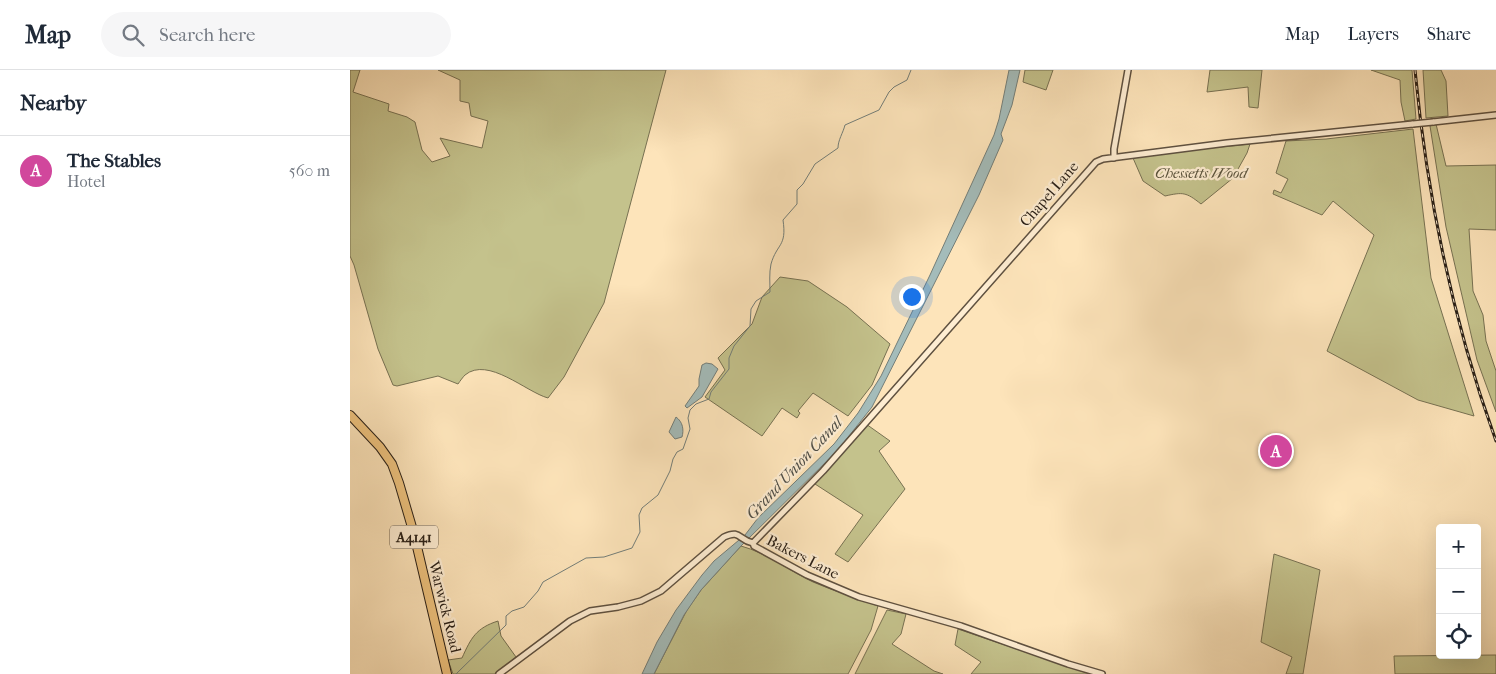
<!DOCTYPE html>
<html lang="en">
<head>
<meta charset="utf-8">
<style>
  body { margin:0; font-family:"IM FELL French Canon",serif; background:#f6f6f7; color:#1f2937 }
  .controls { position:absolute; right:15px; bottom:15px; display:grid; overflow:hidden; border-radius:5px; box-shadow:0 5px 20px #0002 }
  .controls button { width:45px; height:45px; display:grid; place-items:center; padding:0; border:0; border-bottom:1px solid #e0e1e3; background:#fff; color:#1f2937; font:25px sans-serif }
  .you { position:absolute; left:561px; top:226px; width:18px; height:18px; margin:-12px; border:4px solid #fff; border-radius:50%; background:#1a73e8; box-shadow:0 0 0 8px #1a73e833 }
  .badge { display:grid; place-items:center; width:32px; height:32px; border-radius:50%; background:#0b8043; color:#fff; font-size:16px; font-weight:700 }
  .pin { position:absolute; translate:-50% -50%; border:2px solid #fff; box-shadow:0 1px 5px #0006 }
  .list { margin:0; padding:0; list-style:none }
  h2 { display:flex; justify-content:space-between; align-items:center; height:65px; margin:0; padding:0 20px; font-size:21px }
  h2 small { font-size:16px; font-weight:400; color:#747a83 }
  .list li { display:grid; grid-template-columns:32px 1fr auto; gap:15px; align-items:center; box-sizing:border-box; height:70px; padding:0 20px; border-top:1px solid #e0e1e3 }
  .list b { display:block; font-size:19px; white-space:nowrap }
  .list p { margin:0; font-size:16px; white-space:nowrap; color:#747a83 }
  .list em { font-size:16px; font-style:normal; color:#747a83 }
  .icon { flex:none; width:28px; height:28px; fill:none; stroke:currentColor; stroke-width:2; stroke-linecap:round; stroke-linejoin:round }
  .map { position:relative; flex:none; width:1146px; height:604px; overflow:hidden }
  header { display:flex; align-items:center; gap:30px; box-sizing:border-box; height:70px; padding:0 25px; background:#fff; border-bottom:1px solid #e0e1e3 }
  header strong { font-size:24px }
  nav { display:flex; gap:28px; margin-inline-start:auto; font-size:18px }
  .search { width:350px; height:45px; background:#f6f6f7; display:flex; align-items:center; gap:12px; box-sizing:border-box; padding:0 18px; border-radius:28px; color:#747a83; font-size:19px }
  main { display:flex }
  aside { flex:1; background:#fff }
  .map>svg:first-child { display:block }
  .green { fill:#c4c28c; stroke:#777152 }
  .water { fill:#a4bcba; stroke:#737e79 }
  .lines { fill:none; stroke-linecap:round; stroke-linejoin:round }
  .stream { stroke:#737e79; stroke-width:1 }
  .street-casing { stroke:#5f5140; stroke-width:8 }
  .primary-casing { stroke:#2a2017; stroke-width:10 }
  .street { stroke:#feedd2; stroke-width:5 }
  .primary { stroke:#eec27d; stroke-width:8 }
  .rail-casing { stroke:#2a2017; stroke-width:3 }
  .rail { stroke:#feedd2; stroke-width:1; stroke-dasharray:4; stroke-linecap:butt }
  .street-bridge-casing { stroke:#5f5140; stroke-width:8; stroke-linecap:butt }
  .street-bridge { stroke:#feedd2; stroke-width:5 }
  .labels { text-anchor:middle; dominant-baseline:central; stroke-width:4.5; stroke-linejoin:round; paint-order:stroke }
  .shield { fill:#feedd2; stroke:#6a5e4f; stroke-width:1 }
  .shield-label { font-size:14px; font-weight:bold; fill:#2a2017 }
  .park-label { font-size:15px; font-style:italic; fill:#58513a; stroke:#feedd2 }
  .street-label { font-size:15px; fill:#2a2017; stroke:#feedd2 }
  .water-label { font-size:16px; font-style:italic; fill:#4f4f48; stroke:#feedd2 }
</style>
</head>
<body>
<header>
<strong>Map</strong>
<div class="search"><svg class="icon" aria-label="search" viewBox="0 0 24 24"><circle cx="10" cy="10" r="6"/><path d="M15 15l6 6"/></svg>Search here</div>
<nav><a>Map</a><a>Layers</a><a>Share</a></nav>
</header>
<main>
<aside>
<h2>Nearby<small></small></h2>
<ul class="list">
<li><span class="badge" style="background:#d1479c">A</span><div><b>The Stables</b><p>Hotel</p></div><em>560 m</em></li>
</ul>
</aside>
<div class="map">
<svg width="1146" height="604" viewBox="0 0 1146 604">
  <rect width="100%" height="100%" fill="#fde4ba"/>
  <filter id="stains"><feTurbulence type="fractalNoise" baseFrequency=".004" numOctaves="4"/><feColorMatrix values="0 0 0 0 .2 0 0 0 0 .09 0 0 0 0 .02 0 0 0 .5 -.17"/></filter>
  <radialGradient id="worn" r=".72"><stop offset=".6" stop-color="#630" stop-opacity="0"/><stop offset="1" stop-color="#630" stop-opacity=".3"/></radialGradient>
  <!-- green -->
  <path class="green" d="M0 0H10L3 22 39 34 38 41 57 47 65 52 72 80 82 92 100 86 90 68 132 78 138 51 121 46 119 33 110 31V10L88 0H316L254 233 214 307 198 328C176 322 138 286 115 305 113 307 110 311 108 314L88 306 47 316 43 315 28 279 4 195 0 186Z
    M675 0H703L696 20 673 12Z
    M860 0H912L908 38 899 37 898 17 857 22Z
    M1021 0H1062L1066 49 1055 51 1051 32 1050 10Z
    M1073 0H1091L1096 11 1098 46 1076 48Z
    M1086 54 1096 96 1146 95V160L1119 159 1123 221 1133 245 1136 271 1146 301V342L1127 290 1096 157 1080 56Z
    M1063 59 1081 208 1124 346 1068 330 977 281 1024 165 983 131 972 145 923 124 924 120 931 123 938 109 926 103 936 71 976 69Z
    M900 74 897 83 883 108 851 134C836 122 833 122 815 126L793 111 783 88 831 81Z
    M430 207 458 211 497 237 540 274 522 315 498 346 463 323 448 341 450 343 447 348 432 338 412 366 355 327 375 300 368 288 402 254 412 227Z
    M516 354 540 371 529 381 555 419 498 492 485 484 513 445 465 414Z
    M391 476C417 483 438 500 463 512 484 521 507 528 528 536L521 560 498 604H304L337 540 351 520Z
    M924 484 970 500 953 604H936L942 587 911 572Z
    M537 540 556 544 551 564 542 574 584 601 593 604H505Z
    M148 551 151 566 166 587 146 604H103L98 590 112 588C121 568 126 558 148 551Z
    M608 559 740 604H621L631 592 605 575Z
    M1146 585V604H1045L1044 586Z"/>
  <!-- water -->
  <path class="water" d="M659 0H670L662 35 651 64 653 70 629 125 522 337 487 381 391 476 351 520 334 545 304 604H292L307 572 326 540 352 505 364 491 395 465 408 448 484 374 508 343 531 306 580 205 644 65 649 49Z
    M356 293 362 294 368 299 352 327 337 338 335 336 349 316V309L352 295Z
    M326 347C333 352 334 360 332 367L325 369 319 362Z"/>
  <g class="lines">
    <!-- stream -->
    <path class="stream" d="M106 604 156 555V546L162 541 174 537 188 521 193 512 236 488 254 487 282 478 290 462 289 445 292 438 308 425 320 401 323 389 327 382 333 379 340 359 338 348 340 340 346 334 359 329 361 322 379 299V288L384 276 400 256 401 239 406 231 420 222C420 213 419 203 421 194 427 173 437 177 433 150L447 134V120L453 114 465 94 488 78C488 70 493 63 495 55L529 40 539 22 544 17 557 10 561 0"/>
    <defs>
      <path id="street" d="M1083 52 1146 45
        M764 88V79L778 0
        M403 473 473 401 746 92 753 89 877 73 1063 54
        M149 604 220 551 240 541 268 537 291 531 311 521 374 467C391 459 388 470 403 473L404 476 457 505 509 527 611 556 718 594 752 604"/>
      <path id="primary" d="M0 345 30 377 42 394 49 413 64 464 97 604"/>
    </defs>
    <!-- street casing -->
    <use href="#street" class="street-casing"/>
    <!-- primary casing -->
    <use href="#primary" class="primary-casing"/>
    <!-- street -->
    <use href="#street" class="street"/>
    <!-- primary -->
    <use href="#primary" class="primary"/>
    <defs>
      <path id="rail" d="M1065 0C1077 126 1103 252 1146 371"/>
    </defs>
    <!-- rail casing -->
    <use href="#rail" class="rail-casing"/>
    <!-- rail -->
    <use href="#rail" class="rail"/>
    <defs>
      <path id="street-bridge" d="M1063 54 1083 52"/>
    </defs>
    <!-- street-bridge casing -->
    <use href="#street-bridge" class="street-bridge-casing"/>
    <!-- street-bridge -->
    <use href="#street-bridge" class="street-bridge"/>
  </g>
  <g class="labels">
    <!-- shield labels -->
    <rect class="shield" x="40" y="455.5" width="48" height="23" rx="4"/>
    <g class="shield-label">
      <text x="64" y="467">A4141</text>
    </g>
    <!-- park labels -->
    <g class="park-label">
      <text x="851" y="103">Chessetts Wood</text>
    </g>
    <!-- street labels -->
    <g class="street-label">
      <text transform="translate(699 124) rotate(-49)">Chapel Lane</text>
      <text transform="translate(453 487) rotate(27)">Bakers Lane</text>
      <text transform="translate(95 537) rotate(76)">Warwick Road</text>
    </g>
    <!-- water labels -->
    <g class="water-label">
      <text transform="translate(444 398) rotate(-47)">Grand Union Canal</text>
    </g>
  </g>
  <rect width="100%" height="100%" filter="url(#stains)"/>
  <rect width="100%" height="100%" fill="url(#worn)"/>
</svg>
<div class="controls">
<button>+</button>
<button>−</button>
<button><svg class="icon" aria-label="locate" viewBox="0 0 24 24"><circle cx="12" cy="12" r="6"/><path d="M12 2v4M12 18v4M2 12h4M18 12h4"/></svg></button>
</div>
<div class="you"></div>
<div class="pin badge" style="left:926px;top:381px;background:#d1479c">A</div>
</div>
</main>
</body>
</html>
